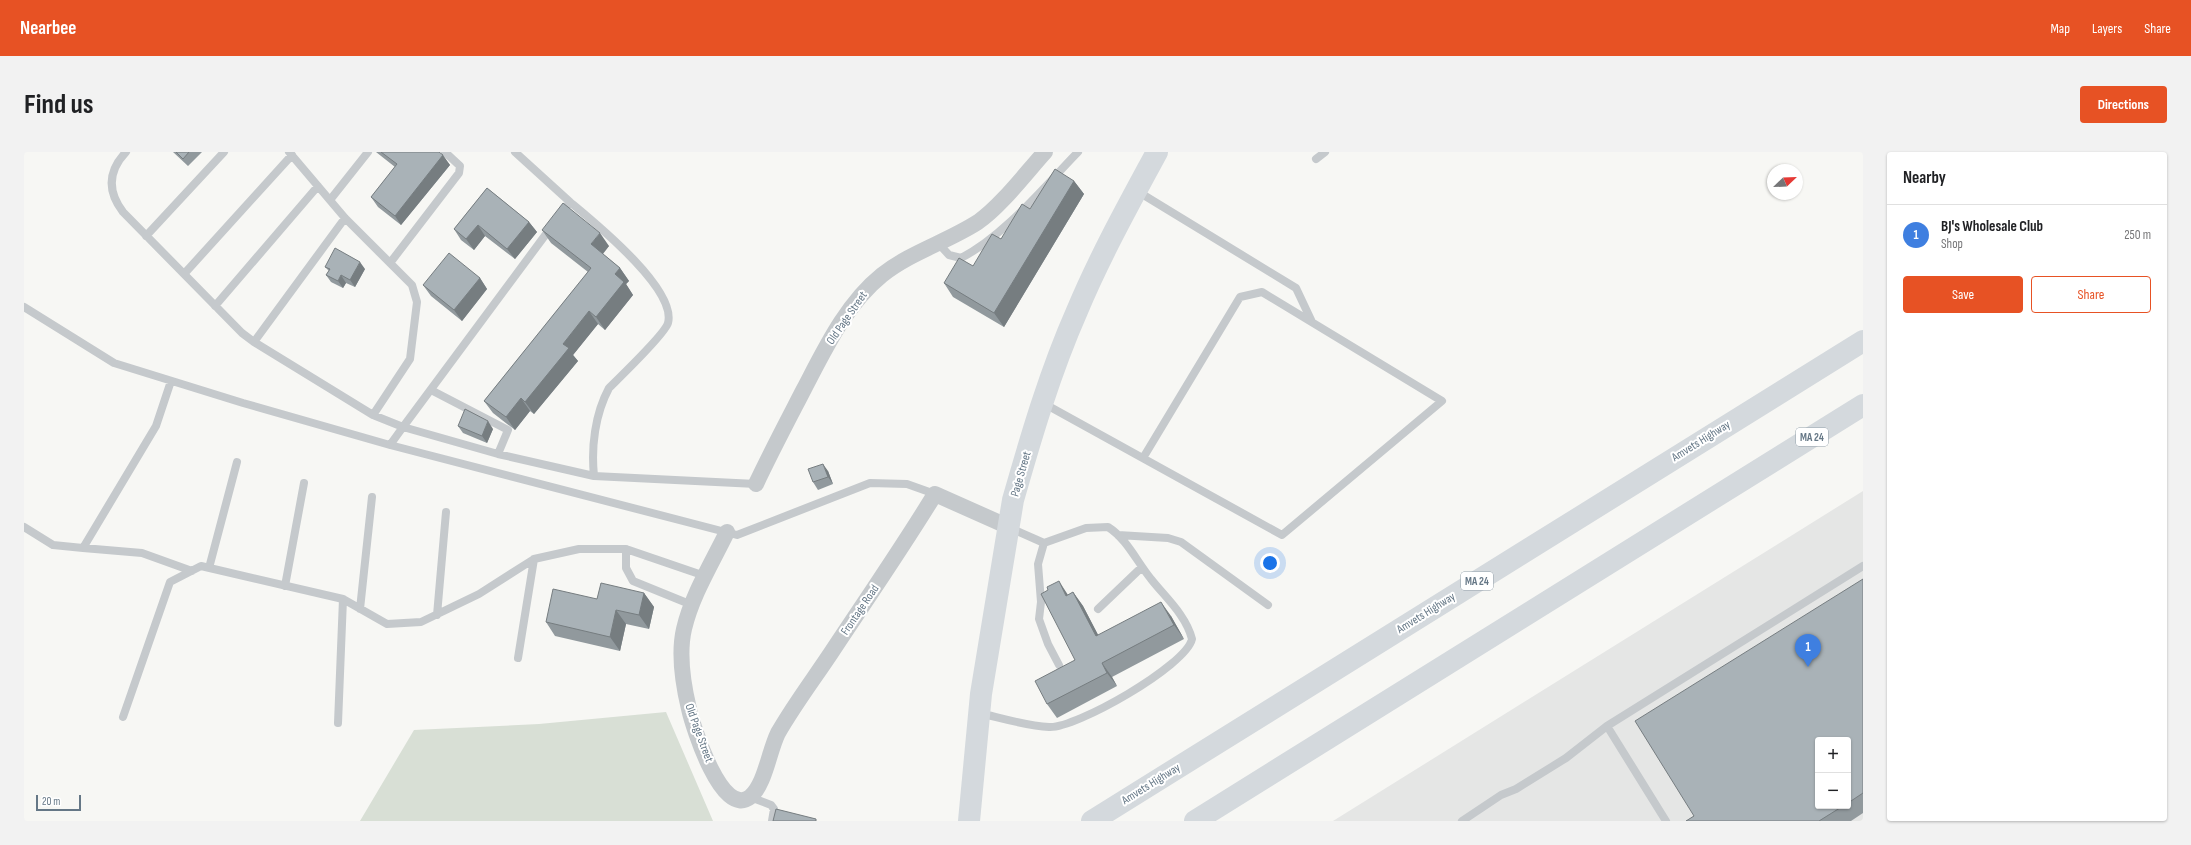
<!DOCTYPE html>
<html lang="en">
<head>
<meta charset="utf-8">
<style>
  body { margin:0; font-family:"Sofia Sans Condensed",sans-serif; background:#f2f2f2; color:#202124 }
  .controls { position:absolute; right:12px; bottom:12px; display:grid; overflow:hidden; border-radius:4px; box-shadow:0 1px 3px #0004 }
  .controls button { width:36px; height:36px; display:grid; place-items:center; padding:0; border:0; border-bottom:1px solid #e0e0e0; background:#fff; color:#202124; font:20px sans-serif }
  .compass { position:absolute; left:1743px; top:12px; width:36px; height:36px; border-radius:50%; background:#fff; box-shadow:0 1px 3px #0004; rotate:67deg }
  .scale { position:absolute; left:12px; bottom:10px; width:45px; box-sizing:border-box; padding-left:4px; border:2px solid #657786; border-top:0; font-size:11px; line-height:14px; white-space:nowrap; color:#657786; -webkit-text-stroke:3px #fff; paint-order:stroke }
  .you { position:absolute; left:1246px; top:411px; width:14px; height:14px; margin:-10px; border:3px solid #fff; border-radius:50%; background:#1a73e8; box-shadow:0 0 0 6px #1a73e833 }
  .badge { display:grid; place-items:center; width:26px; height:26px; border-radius:50%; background:#e75224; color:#fff; font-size:13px; font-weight:700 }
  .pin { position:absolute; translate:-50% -33px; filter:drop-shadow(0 1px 2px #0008) }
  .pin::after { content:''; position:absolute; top:21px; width:14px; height:12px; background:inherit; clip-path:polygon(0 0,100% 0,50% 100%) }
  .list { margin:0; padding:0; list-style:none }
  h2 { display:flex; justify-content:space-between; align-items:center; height:52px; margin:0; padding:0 16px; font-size:17px }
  h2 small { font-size:13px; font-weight:400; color:#757577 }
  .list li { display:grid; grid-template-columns:26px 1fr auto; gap:12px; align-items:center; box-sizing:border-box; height:60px; padding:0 16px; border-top:1px solid #e0e0e0 }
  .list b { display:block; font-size:15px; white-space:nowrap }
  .list p { margin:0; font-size:13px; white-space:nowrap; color:#757577 }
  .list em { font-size:13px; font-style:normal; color:#757577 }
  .actions { display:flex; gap:8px; padding:12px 16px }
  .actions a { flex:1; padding:9px 0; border:1px solid #e75224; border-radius:4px; text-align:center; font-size:14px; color:#e75224 }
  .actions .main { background:#e75224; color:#fff }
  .map { position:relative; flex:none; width:1839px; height:669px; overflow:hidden; border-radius:4px }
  header { display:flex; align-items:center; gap:24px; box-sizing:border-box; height:56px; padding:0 20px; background:#e75224; color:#fff }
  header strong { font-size:19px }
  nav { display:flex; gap:22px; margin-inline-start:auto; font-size:14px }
  .intro { display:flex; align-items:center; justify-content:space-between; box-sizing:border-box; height:96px; padding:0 24px }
  h1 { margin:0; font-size:28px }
  .button { padding:10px 18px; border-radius:4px; background:#e75224; color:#fff; font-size:14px; font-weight:700 }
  main { display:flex; gap:24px; padding:0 24px }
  aside { flex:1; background:#fff; border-radius:4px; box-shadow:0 1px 3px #0004 }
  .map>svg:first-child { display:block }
  .built { fill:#e5e6e5; fill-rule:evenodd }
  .green { fill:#d8dfd5 }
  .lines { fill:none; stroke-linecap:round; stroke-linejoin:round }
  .service { stroke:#c5c9cc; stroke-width:8 }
  .minor { stroke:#c5c9cc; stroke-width:16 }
  .secondary { stroke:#d4d9dd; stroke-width:22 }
  .motorway { stroke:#d4d9dd; stroke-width:22 }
  .wall { fill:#91999d; fill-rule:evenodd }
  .shaded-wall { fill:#767d80 }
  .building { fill:#a9b2b7; stroke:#767d80 }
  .labels { text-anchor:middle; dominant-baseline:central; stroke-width:4; stroke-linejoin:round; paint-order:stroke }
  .shield { fill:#fff; stroke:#93a0aa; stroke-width:1 }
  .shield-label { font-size:11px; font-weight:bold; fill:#657786 }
  .street-label { font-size:12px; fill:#657786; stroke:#fff }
</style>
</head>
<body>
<header>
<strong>Nearbee</strong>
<nav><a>Map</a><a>Layers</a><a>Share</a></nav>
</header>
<div class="intro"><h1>Find us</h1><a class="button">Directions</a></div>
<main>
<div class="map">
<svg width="1839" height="669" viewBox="0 0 1839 669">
  <rect width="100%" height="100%" fill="#f7f7f4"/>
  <!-- built -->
  <path class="built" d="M1839 339V669H1309ZM1794 588H1824V654H1794Z"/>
  <!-- green -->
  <path class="green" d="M642 560 689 669H336L390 578 515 572Z"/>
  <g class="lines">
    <!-- service -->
    <path class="service" d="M265 0 321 66 388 133 393 150 386 207 349 263
      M491 0 546 50 536 63
      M1292 7 1301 0
      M1113 39 1272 136 1288 170
      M306 48 344 0
      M546 50C570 70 653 137 644 171 641 182 596 225 585 236 571 262 567 295 570 324L732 332
      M528 74 379 275 474 302 570 324
      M122 84 200 0
      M914 91 925 103 937 106C980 84 1020 35 1054 0
      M366 111 435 21 436 14 421 0
      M160 122 268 3
      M191 154 294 34
      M0 155 90 211 219 251 366 293 379 275 349 263 230 190 218 181 99 60C83 39 84 19 102 0
      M230 190 321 66
      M407 238 484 278 474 302
      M1019 251 1258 383 1418 249 1238 140 1216 145 1119 306
      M366 293 713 383 846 331 883 332 911 342
      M0 375 29 393 59 396 132 274 147 229
      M1094 383 1144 386 1157 390 1244 453
      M1020 391 1014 412 1017 450 1015 467 1024 492 1035 513
      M59 396 118 401 168 419
      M602 397V416L609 429 668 453
      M185 416 213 310
      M261 434 280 331
      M336 457 348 345
      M1074 457 1118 415
      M413 463 422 360
      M494 506 510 407
      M955 561C977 566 1003 574 1025 575 1051 577 1162 514 1168 487 1162 463 1141 445 1127 427 1113 410 1103 387 1084 375L1062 376 1020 391 986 376
      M99 565 146 430 177 414 319 447
      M314 571 319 447 363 472 397 470 455 442 510 407 555 397H602L681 424
      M726 645 747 653 750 657 748 669
      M1438 669 1477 643 1492 637 1542 606 1583 574
      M1642 669 1583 574 1839 414"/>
    <!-- minor -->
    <path class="minor" d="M732 332C747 300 764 268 780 237 801 197 822 152 858 123 887 100 923 90 954 70 976 55 1002 21 1021 0
      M703 380C688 411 668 443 660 477 654 503 659 532 665 557 669 575 698 667 726 645 741 633 745 599 754 581 770 553 789 528 807 501 842 448 878 396 911 342L985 375"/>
    <!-- secondary -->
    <path class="secondary" d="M945 669 957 542 989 348C1007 285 1026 220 1053 159 1076 104 1105 52 1133 0"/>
    <!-- motorway -->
    <path class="motorway" d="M1068 669 1839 189
      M1171 669 1839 253"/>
  </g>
  <!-- wall -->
  <path class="wall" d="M149 0H178L164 14Z
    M352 0H415L426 13 377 73 354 55 347 45 371 15Z
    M1050 29 1060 42 980 175 929 145 920 131 949 114 977 87Z
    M463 36 505 70 513 80 491 107 461 84 450 98 437 88 430 77Z
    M518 78 585 94 579 102 596 116 605 129 602 132 609 143 581 178 574 172 549 203 554 209 510 262 506 259 491 278 469 261 460 249 564 120 527 91Z
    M301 115 341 117 331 135 322 131 319 136 307 130 302 123 305 119Z
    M456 126 463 137 438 169 407 144 399 133Z
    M434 274 469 277 463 291 439 281Z
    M804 319 809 332 794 338 789 330Z
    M1839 427V661L1827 669H1662L1670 664ZM1824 588V654H1794Z
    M1049 440 1059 454 1074 483 1147 464 1160 487 1088 525 1093 534 1033 566 1023 552 1051 508 1044 443Z
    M620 441 630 455 625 477 602 472 596 499 531 484 522 470 573 447Z"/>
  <!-- shaded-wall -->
  <path class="shaded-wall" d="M419 3 426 13 377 73 371 64Z
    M1050 29 1060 42 980 175 970 161Z
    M505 70 513 80 491 107 483 97Z
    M454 73 461 84 450 98 442 87Z
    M576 81 585 94 576 105 567 92Z
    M336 110 341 117 331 135 326 128Z
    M596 116 605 129 602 132 609 143 581 178 572 165 591 122Z
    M317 123 322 131 319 136 314 129Z
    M456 126 463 137 438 169 430 158Z
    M565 159 574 172 549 203 554 209 510 262 501 250 539 192Z
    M497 246 506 259 491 278 482 265Z
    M464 269 469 277 463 291 458 284Z
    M799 312 804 319 809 332 804 325Z
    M1035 429 1044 443 1042 444Z
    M1049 440 1059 454 1082 498 1072 484Z
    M620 441 630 455 625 477 615 463Z
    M1137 450 1147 464 1160 487 1150 473Z
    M592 458 602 472 596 499 586 485Z
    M1078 511 1088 525 1093 534 1083 521Z"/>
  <!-- building -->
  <path class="building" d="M152 0H165L159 7Z
    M357 0H415L419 3 371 64 347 45 373 12Z
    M1031 17 1050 29 970 161 920 131 935 106 949 114 968 82 977 87 998 52 1006 57Z
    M463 36 505 70 483 97 454 73 442 87 430 77Z
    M539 51 576 81 567 92 596 116 591 122 600 130 572 165 565 159 539 192 545 196 501 250 497 246 482 265 460 249 567 116 518 78Z
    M311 96 336 110 326 128 317 123 314 129 302 123 306 117 301 115Z
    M425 101 456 126 430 158 399 133Z
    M441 257 464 269 458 284 434 274Z
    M799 312 804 325 789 330 784 317Z
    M1839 427V641L1824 651V588H1794V654H1819L1795 669H1662L1670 664 1611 569Z
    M1035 429 1042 444 1049 440 1072 484 1137 450 1150 473 1078 511 1083 521 1023 552 1011 529 1051 508 1017 442 1024 438 1023 435Z
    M577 431 620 441 615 463 592 458 586 485 522 470 529 437 573 447Z
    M752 657 792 667V669H749Z"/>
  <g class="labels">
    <!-- shield labels -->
    <g class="shield">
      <rect x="1772" y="276" width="32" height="18" rx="3"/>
      <rect x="1437" y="420" width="32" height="18" rx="3"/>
    </g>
    <g class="shield-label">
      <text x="1788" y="285">MA 24</text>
      <text x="1453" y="429">MA 24</text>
    </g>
    <!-- street labels -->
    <g class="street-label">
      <text transform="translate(823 166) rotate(-55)">Old Page Street</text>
      <text transform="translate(1677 289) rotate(-32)">Amvets Highway</text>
      <text transform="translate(997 322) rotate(-74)">Page Street</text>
      <text transform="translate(836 458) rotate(-56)">Frontage Road</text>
      <text transform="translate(1402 461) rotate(-32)">Amvets Highway</text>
      <text transform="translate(675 581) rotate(70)">Old Page Street</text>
      <text transform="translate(1127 632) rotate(-32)">Amvets Highway</text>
    </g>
  </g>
</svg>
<div class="controls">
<button>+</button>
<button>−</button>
</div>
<svg class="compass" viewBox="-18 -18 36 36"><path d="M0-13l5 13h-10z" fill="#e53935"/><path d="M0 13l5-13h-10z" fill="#757577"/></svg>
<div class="scale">20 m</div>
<div class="you"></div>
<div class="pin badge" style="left:1784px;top:515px;background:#3f7fe0">1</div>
</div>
<aside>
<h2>Nearby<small></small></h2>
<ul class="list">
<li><span class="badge" style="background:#3f7fe0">1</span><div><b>BJ's Wholesale Club</b><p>Shop</p></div><em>250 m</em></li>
</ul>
<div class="actions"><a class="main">Save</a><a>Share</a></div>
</aside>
</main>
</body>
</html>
